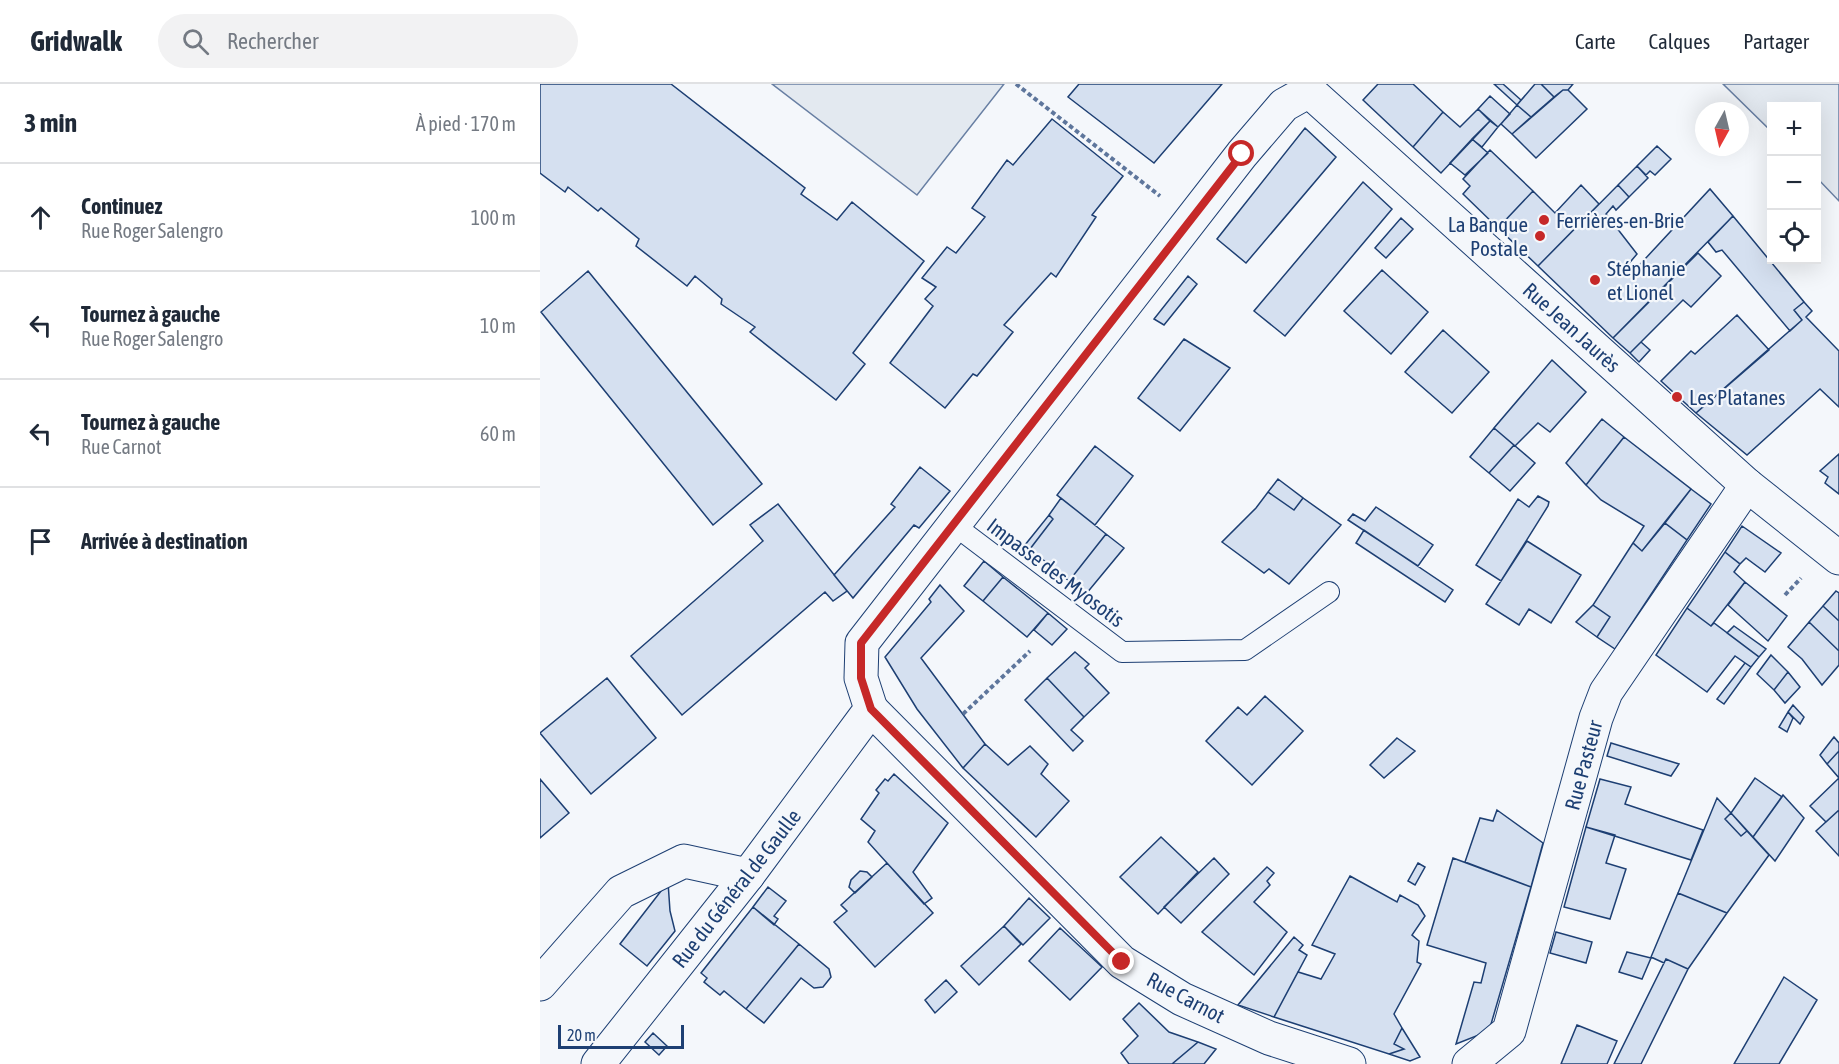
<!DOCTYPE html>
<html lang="fr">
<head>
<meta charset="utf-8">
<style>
  body { margin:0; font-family:"Asap Condensed",sans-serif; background:#f2f2f3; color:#1f2937 }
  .controls { position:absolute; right:18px; top:18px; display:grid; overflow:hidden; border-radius:0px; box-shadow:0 6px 24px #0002 }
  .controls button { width:54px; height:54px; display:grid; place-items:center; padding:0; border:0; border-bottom:2px solid #e0e1e3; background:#fff; color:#1f2937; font:30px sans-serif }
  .compass { position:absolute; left:1155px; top:18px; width:54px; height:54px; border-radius:50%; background:#fff; box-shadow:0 6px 24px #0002; rotate:188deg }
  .scale { position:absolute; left:18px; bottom:15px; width:126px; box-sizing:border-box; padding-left:6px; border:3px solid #1d3f73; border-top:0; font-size:16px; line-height:21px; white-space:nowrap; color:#1d3f73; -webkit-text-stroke:4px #f4f7fb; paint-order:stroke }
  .stop { position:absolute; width:18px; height:18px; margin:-14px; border:4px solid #c62828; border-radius:50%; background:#fff }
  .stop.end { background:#c62828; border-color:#fff; box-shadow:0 2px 6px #0008 }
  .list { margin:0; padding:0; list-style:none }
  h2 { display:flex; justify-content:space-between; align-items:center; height:78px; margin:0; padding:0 24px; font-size:26px }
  h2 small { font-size:20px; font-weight:400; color:#747a83 }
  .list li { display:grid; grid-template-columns:39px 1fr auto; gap:18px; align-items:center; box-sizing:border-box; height:108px; padding:0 24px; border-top:2px solid #e0e1e3 }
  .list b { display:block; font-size:22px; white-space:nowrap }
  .list p { margin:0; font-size:20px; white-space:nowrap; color:#747a83 }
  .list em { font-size:20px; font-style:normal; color:#747a83 }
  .icon { flex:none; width:33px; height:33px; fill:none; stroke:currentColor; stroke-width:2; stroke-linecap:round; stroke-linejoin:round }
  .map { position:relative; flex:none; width:1299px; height:980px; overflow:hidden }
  header { display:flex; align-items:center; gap:36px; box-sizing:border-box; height:84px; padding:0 30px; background:#fff; border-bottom:2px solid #e0e1e3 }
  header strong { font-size:28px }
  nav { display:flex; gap:33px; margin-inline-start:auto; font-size:21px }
  .search { width:420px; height:54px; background:#f2f2f3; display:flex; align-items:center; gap:15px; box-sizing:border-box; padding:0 21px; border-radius:33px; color:#747a83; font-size:22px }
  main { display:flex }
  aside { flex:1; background:#fff }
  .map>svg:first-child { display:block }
  .green { fill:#e3e9f0; stroke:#687fa3; stroke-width:1.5 }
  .building { fill:#d5e0f0; stroke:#1d3f73; stroke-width:1.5 }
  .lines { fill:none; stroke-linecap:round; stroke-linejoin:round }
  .service-casing { stroke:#1d3f73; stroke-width:22 }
  .minor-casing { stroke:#1d3f73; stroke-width:35 }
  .secondary-casing { stroke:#1d3f73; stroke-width:35 }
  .path { stroke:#5e769c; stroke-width:4; stroke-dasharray:4.5 3; stroke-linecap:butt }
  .service { stroke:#f4f7fb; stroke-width:20 }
  .minor { stroke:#f4f7fb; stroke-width:33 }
  .secondary { stroke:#f4f7fb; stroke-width:33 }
  .route { stroke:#c62828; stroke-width:8 }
  .poi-dot { fill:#c62828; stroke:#f4f7fb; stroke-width:2 }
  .labels { text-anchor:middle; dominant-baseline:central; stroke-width:4.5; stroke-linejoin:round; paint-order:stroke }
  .poi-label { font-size:21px; fill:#1d3f73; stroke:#f4f7fb; text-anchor:start }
  .street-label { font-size:21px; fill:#1d3f73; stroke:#f4f7fb }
</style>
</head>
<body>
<header>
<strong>Gridwalk</strong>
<div class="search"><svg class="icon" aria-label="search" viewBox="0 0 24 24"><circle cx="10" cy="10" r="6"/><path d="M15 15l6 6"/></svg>Rechercher</div>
<nav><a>Carte</a><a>Calques</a><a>Partager</a></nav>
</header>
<main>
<aside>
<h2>3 min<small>À pied · 170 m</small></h2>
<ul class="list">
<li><svg class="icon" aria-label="ahead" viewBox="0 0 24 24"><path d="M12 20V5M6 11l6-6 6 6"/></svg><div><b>Continuez</b><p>Rue Roger Salengro</p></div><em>100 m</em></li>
<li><svg class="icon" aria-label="left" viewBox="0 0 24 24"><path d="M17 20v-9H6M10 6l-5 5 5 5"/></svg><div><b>Tournez à gauche</b><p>Rue Roger Salengro</p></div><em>10 m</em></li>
<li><svg class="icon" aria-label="left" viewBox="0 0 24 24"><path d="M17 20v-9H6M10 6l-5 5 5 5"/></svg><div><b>Tournez à gauche</b><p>Rue Carnot</p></div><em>60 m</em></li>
<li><svg class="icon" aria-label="arrive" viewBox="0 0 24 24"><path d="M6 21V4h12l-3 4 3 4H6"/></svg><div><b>Arrivée à destination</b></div></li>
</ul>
</aside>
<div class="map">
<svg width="1299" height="980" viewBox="0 0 1299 980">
  <rect width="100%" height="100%" fill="#f4f7fb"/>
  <!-- green -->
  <path class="green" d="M232 0H464L377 111Z
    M1183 0H1299V117L1277 94 1276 22H1232L1231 47Z"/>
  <!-- building -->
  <path class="building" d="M0 0H131L265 104 261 110 297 136 312 118 384 177 313 269 325 280 296 316 210 248 215 243 181 220 182 215 155 192 147 202 96 162 99 155 61 124 58 127 28 103 25 108 0 89Z
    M539 0H682L614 79 528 13Z
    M838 0H873L903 28 873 63 823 16Z
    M954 0H963L981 16 977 21Z
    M995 0H1001L1014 13 991 33 977 21Z
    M1001 0H1033L1028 6H1023L1014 13Z
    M1023 6H1028L1047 25 996 74 972 50Z
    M950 12 970 30 958 43 938 25Z
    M977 21 991 33 972 50 961 40Z
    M938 25 950 37 901 89 873 63 903 28 920 43Z
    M512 35 583 92 552 131 556 133 516 193 511 189 464 241 473 248 437 292 433 290 405 324 350 279 393 222 385 215 396 203 382 194 407 163 416 169 445 133 432 124 467 76 473 81Z
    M950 37 958 43 942 63 932 55Z
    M765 44 796 73 706 179 677 155Z
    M932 55 948 69 925 91 910 79Z
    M1117 62 1131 75 1115 91 1110 87 1106 91 1097 82Z
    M950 66 993 107 958 144 923 110 930 102 923 95Z
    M1097 82 1108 94 1089 113 1078 101Z
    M823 98 852 125 745 252 714 227Z
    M1041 101 1059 120 998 182 958 144 993 107 1015 129Z
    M1078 101 1089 113 1076 126 1073 122 1066 130 1097 170 1086 183 1092 189 1170 105 1193 132 1073 254 998 182Z
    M1193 132 1264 218 1254 226 1262 236 1250 247 1182 166 1176 168 1168 158Z
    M861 134 873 145 846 174 835 164Z
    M1158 169 1181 192 1151 223 1143 216 1090 269 1073 254Z
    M842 186 888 228 851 270 804 227Z
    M48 187 222 400 173 441 1 228Z
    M648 192 657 200 624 241 614 235Z
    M1264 218 1272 227 1266 233 1299 267V323L1280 305 1207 371 1156 329 1262 236 1254 226Z
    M1197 231 1229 266 1156 329 1121 297 1151 267 1155 270Z
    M903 246 949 288 912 329 865 288Z
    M644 255 690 284 640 347 598 314Z
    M1101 258 1110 266 1099 278 1090 269Z
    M1012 276 1046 308 1010 348 998 339 975 362 954 344Z
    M1062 335 1084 353 1046 401 1026 379Z
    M954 344 974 361 949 389 930 373Z
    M1084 353 1151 405 1102 467 1093 459 1104 442 1061 416 1046 401Z
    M974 361 995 379 970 407 949 389Z
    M555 362 593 392 555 441 517 411Z
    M1299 370V410L1285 399 1288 393 1280 387Z
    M380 383 410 407 379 444 374 441 313 514 294 491 355 423 351 420Z
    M738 395 763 414 754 426 728 408Z
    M1151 405 1171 420 1147 456 1125 439Z
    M728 408 754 426 763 414 801 441 749 500 729 485 724 489 682 458 716 424Z
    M998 412 1009 418 1008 422 961 497 936 481 978 415 989 423Z
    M521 414 566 450 529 497 490 465 513 435 509 431Z
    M238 420 307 507 293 517 285 508 142 631 91 572 223 457 210 441Z
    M836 423 893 461 878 482 808 436 813 430 825 437Z
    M509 431 513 435 490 465 485 461Z
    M1125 439 1147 456 1075 565 1057 553 1070 533 1053 521 1093 459 1102 467Z
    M1202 442 1241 469 1225 488 1206 474 1200 480 1185 468Z
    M824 446 913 506 905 518 816 459Z
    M566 450 584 464 546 510 529 497Z
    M987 457 1041 491 1011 539 989 525 979 541 946 520Z
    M1185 468 1200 480 1194 488 1205 498 1171 542 1147 524Z
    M444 477 463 493 443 517 424 502Z
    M463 493 508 529 487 553 443 517Z
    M1205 498 1247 532 1228 557 1188 521Z
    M400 501 424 527 381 574 445 660 423 684 377 625 345 573 391 518 389 515Z
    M1296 507 1299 509V537L1283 522Z
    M1053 521 1070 533 1057 553 1036 538Z
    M1283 522 1299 537V567L1269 538Z
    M1147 524 1171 542 1174 539 1219 573 1211 583 1195 572 1167 608 1116 571Z
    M508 529 527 545 512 561 494 546Z
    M1269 538 1299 567V581L1282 601 1262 575 1248 563Z
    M1194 542 1226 565 1219 573 1187 549Z
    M535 568 549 580 545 584 569 609 544 633 507 594Z
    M1231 571 1248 588 1234 606 1217 590Z
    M1205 579 1211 583 1184 620 1177 615Z
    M1248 588 1260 603 1245 619 1234 606Z
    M67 594 116 654 51 710 0 649Z
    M507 594 544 633 531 646 543 657 533 667 485 616Z
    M725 612 763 647 712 701 666 657 698 623 707 631Z
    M1253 621 1264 633 1260 640 1248 628Z
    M1248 628 1253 634 1247 648 1239 643Z
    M1294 653 1299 659V667L1287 680 1280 671Z
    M857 654 875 667 844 694 830 681Z
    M1071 659 1139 680 1131 692 1067 672Z
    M445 660 468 681 490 662 508 680 501 690 529 717 496 753 423 684Z
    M1299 667V726L1286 738 1270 722 1299 694 1287 680Z
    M354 690 408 739 373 788 392 814 384 820 328 758 335 747 321 735 339 709 336 706 345 695 348 697Z
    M1215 694 1242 713 1213 753 1191 729Z
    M0 695 29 729 0 754Z
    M1060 695 1091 703 1085 720 1163 746 1151 776 1046 743Z
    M1243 711 1264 734 1235 777 1213 753Z
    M1177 714 1191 729 1185 735 1201 752 1207 747 1229 771 1187 829 1138 809Z
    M957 726 1003 759 991 803 925 778 940 734 953 737Z
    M1299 726V772L1276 747Z
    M1191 729 1207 747 1201 752 1185 735Z
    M1046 743 1075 751 1066 779 1086 785 1070 835 1024 823Z
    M621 753 658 788 618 830 580 793Z
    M674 774 689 790 641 839 624 823Z
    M913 774 991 803 949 947 916 960 934 898 941 899 946 879 887 861Z
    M347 779 393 829 335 883 294 838 307 827 301 821Z
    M878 779 885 783 875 801 868 797Z
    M727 783 734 789 727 797 730 801 714 818 747 848 714 891 662 848Z
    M320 787 327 788 332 793 315 809 309 803 311 796Z
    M810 792 857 818 860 811 878 821 885 832 872 851 879 857 877 878 881 880 854 930 862 944 854 960 864 965 849 970 734 933 758 888 781 895 795 870 772 861Z
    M128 798 130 827 135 847 107 882 80 860Z
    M228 803 246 817 234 832 238 835 234 841 213 823Z
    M1138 809 1187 829 1148 885 1126 875 1124 879 1111 873Z
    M489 814 510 834 483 861 464 842Z
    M213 823 259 860 206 925 184 907 180 911 164 898 167 894 161 889Z
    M464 842 481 860 439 901 421 882Z
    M520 844 562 883 530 916 489 877Z
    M1016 848 1052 858 1046 879 1010 869Z
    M754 853 763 861 759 866 767 871 734 933 698 921Z
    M259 860 289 885 291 893 283 903 274 904 261 894 224 939 206 925Z
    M1087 868 1111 874 1102 895 1079 888Z
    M1126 875 1148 885 1101 980H1074Z
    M1244 893 1277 916 1239 980H1194Z
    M406 896 417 908 395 929 385 916Z
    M599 919 629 948 658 958 632 980H589L581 969 598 952 583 935Z
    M1037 941 1077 957 1067 980H1021Z
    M862 944 880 973 870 977 849 970 864 965 854 960Z
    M113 949 127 962 119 971 105 958Z
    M658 958 676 965 664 980H632Z"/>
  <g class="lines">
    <defs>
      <path id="service" d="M414 441 582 568 705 566 789 508"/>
      <path id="minor" d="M331 625 582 878 642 915 729 954 809 980
        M0 900 81 808 144 777 208 791
        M929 980 969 947 1056 634 1066 608 1207 401"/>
      <path id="secondary" d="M767 0 769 7 1207 401 1299 474
        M58 980 208 791 331 625 321 594 322 559 702 70 744 21 769 7"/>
    </defs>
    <!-- service casing -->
    <use href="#service" class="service-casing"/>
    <!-- minor casing -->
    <use href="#minor" class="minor-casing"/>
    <!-- secondary casing -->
    <use href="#secondary" class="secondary-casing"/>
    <!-- path -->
    <path class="path" d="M476 0 620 112
      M1245 511 1261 494
      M423 630 490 567"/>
    <!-- service -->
    <use href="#service" class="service"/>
    <!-- minor -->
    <use href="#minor" class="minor"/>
    <!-- secondary -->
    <use href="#secondary" class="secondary"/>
  </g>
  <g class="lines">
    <!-- route -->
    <path class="route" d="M582 878 331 625 321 594V559L702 70"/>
  </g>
  <!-- markers -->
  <g class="poi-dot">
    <circle cx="1004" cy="136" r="6"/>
    <circle cx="1000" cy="152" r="6"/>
    <circle cx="1055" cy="196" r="6"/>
    <circle cx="1137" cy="313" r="6"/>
  </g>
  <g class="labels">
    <!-- poi labels -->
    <g class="poi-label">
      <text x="1016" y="136">Ferrières-en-Brie</text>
      <text x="988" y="140" text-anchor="end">La Banque<tspan x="988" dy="24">Postale</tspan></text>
      <text x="1067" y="184">Stéphanie<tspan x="1067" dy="24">et Lionel</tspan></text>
      <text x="1149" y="313">Les Platanes</text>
    </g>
    <!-- street labels -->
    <g class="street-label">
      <text transform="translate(1032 243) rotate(42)">Rue Jean Jaurès</text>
      <text transform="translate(516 488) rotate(37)">Impasse des Myosotis</text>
      <text transform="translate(1043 681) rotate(-75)">Rue Pasteur</text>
      <text transform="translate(196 804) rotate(-52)">Rue du Général de Gaulle</text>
      <text transform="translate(646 913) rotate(28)">Rue Carnot</text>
    </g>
  </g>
</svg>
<div class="controls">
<button>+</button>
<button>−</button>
<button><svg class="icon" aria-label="locate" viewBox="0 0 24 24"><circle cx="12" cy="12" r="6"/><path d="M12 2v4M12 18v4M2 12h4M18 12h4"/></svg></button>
</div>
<svg class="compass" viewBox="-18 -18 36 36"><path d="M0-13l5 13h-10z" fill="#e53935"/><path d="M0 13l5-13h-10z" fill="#747a83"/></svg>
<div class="scale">20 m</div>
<div class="stop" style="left:702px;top:70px"></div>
<div class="stop end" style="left:582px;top:878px"></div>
</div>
</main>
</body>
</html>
